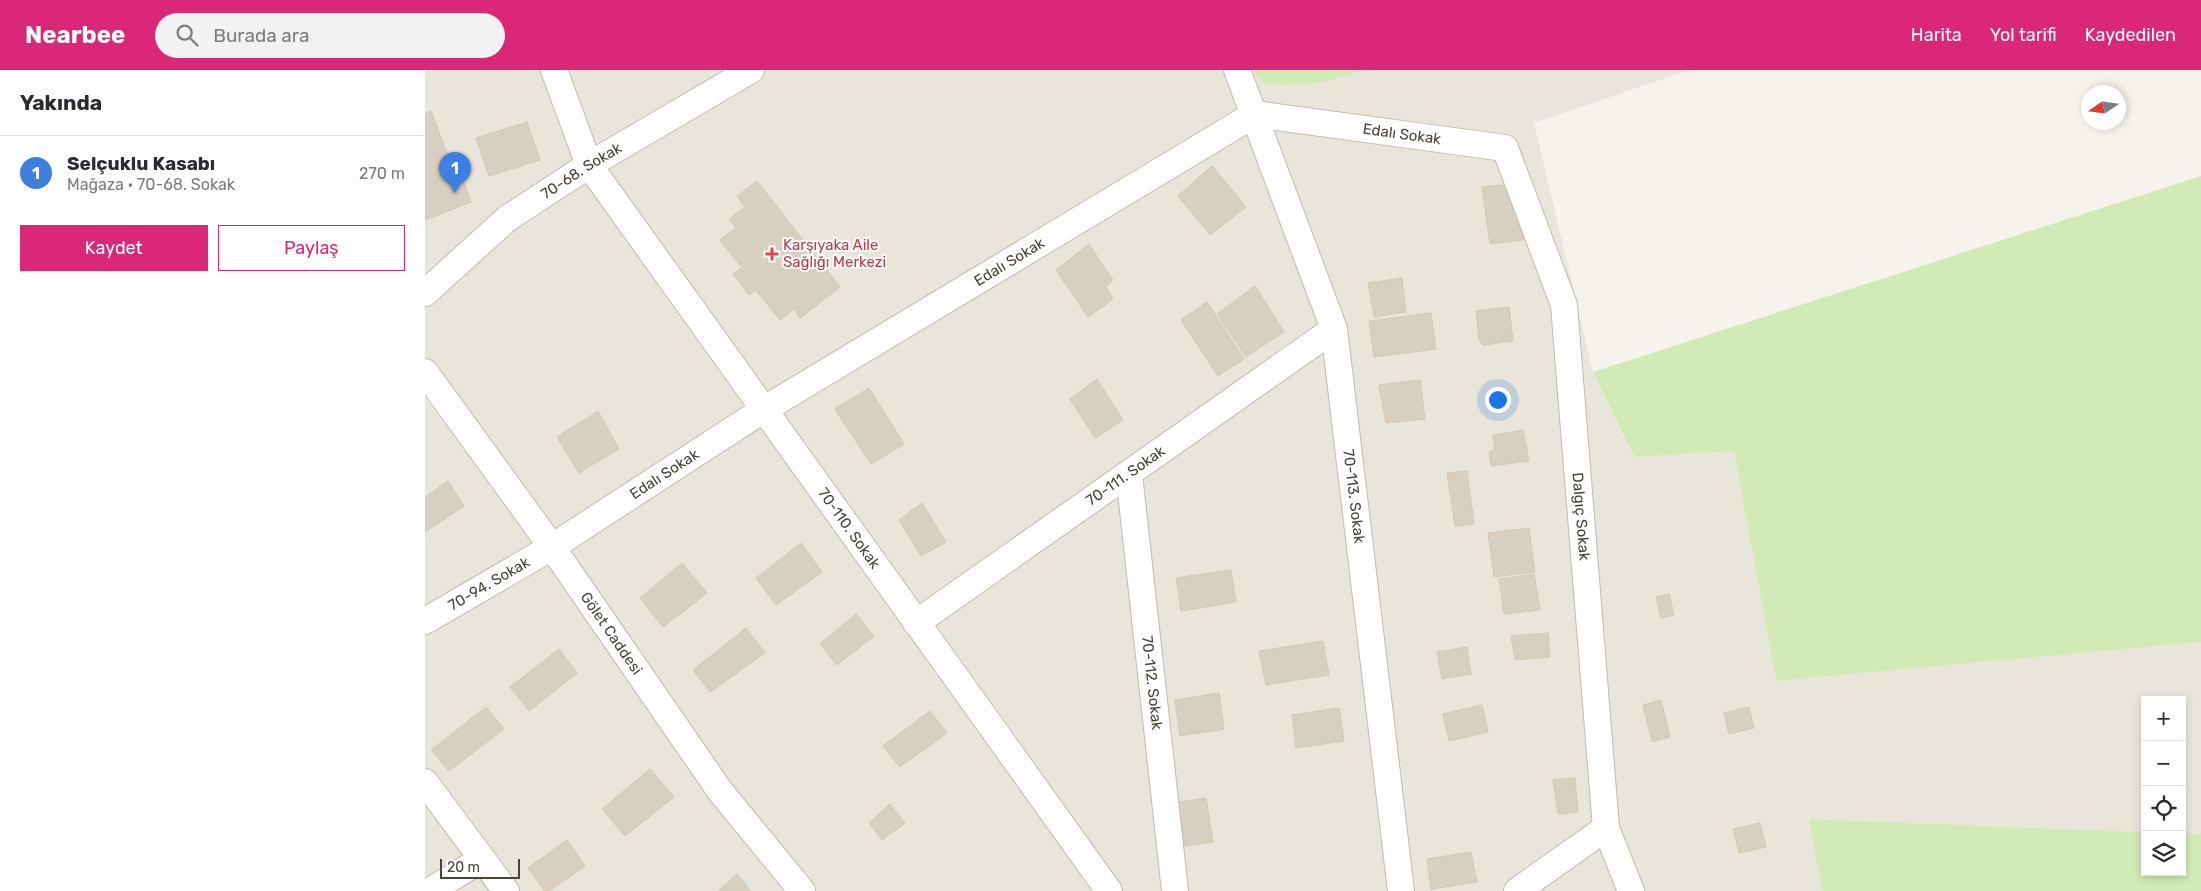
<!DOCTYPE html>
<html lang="tr">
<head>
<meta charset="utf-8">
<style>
  body { margin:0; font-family:Rubik,sans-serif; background:#f2f2f3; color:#2b2b33 }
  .controls { position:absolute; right:15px; bottom:15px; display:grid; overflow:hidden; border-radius:0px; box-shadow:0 2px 8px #0003 }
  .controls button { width:45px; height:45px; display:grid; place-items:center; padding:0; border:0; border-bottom:1px solid #e1e1e2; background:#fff; color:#2b2b33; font:25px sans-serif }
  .compass { position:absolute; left:1656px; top:15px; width:45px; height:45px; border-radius:50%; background:#fff; box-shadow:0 2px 8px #0003; rotate:257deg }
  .scale { position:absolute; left:15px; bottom:12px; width:80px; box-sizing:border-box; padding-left:5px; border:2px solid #4b4439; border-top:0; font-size:14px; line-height:18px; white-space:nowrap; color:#4b4439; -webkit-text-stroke:4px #fff; paint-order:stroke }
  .you { position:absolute; left:1072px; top:329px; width:18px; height:18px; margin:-12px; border:4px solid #fff; border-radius:50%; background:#1a73e8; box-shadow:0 0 0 8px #1a73e833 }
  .badge { display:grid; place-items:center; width:32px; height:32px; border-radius:50%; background:#db2777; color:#fff; font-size:16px; font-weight:700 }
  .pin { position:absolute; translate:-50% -41px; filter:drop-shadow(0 1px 2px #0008) }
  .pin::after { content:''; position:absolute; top:26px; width:18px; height:15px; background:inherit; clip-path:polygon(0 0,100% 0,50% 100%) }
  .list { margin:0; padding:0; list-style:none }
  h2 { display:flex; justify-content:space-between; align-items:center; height:65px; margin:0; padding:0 20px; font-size:21px }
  h2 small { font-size:16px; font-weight:400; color:#7c7c81 }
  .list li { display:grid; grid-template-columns:32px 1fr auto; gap:15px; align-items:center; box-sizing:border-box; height:75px; padding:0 20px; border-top:1px solid #e1e1e2 }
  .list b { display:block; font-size:19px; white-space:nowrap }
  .list p { margin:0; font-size:16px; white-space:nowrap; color:#7c7c81 }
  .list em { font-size:16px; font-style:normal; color:#7c7c81 }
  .actions { display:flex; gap:10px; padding:15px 20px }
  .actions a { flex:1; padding:11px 0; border:1px solid #db2777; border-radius:0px; text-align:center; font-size:18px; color:#db2777 }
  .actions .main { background:#db2777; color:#fff }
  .icon { flex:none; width:28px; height:28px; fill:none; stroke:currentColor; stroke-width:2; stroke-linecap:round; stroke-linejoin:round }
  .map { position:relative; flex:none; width:1776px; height:821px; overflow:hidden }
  header { display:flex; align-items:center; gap:30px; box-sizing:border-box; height:70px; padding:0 25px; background:#db2777; color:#fff }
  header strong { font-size:24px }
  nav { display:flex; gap:28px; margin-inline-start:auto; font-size:18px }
  .search { width:350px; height:45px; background:#f2f2f3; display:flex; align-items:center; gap:12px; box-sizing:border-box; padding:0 18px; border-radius:28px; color:#7c7c81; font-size:19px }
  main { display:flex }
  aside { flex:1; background:#fff }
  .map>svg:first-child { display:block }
  .residential { fill:#eae5da }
  .green { fill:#d2eab5 }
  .building { fill:#d8cfc1; stroke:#d3c7b4 }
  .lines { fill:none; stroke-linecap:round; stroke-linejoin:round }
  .minor-casing { stroke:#c2bbae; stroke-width:28 }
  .minor { stroke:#fff; stroke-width:26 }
  .health-dot { fill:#e0444e; stroke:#fff; stroke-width:2 }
  .labels { text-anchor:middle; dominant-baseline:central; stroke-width:4; stroke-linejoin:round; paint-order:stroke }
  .street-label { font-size:15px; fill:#4b4439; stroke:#fff }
  .health-label { font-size:15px; fill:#be3a42; stroke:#fff; text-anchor:start }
</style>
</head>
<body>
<header>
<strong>Nearbee</strong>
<div class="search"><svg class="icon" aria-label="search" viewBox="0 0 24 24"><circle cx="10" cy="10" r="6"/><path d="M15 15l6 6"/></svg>Burada ara</div>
<nav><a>Harita</a><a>Yol tarifi</a><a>Kaydedilen</a></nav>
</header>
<main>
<aside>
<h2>Yakında<small></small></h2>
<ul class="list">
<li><span class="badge" style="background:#3f7fe0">1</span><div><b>Selçuklu Kasabı</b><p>Mağaza · 70-68. Sokak</p></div><em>270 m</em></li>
</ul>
<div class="actions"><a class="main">Kaydet</a><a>Paylaş</a></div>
</aside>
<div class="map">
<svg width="1776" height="821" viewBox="0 0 1776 821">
  <rect width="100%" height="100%" fill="#f6f3ec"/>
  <!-- residential -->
  <path class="residential" d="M0 0H1264L1109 53 1168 302 1208 387 1309 381 1351 611 1776 572V764L1757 763V630H1720V762L1385 749 1397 821H0Z"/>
  <!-- green -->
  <path class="green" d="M828 0H939C905 11 875 19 839 13Z
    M1776 106V572L1351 611 1309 381 1209 387 1168 302Z
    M1384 749 1720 762V802H1757V763L1776 764V821H1397Z"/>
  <!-- building -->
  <path class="building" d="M6 41 25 91 0 101V44Z
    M102 52 115 90 64 106 51 68Z
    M31 90 46 132 0 150V103Z
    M787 96 821 137 785 165 753 126Z
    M332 111 415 217 375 248 369 239 355 250 331 220 324 225 308 204 317 198 295 170 311 158 304 149 320 137 312 126Z
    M1093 114 1098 170 1065 174 1057 117Z
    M664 174 688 210 681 217 688 229 663 247 631 200Z
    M977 208 981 242 949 247 943 213Z
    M830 216 859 262 821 287 792 244Z
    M782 232 819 289 793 306 756 250Z
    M1084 237 1088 271 1058 275 1054 270 1051 241Z
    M1006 243 1011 279 949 287 944 251Z
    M672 309 698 350 670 368 645 329Z
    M995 310 1000 349 961 353 954 315Z
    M444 318 479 374 446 394 411 341V338Z
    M173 341 194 379 154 403 132 367Z
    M1098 360 1104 391 1066 396 1064 382 1070 379 1068 365Z
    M1042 401 1049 454 1030 456 1022 403Z
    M23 411 39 436 0 462V427Z
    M497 433 521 472 496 486 474 450Z
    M1104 458 1110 502 1069 507 1063 463Z
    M376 473 397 502 351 535 331 508Z
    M257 493 282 523 238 557 215 528Z
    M806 500 811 532 756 541 751 508Z
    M1109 504 1115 540 1079 544 1074 509Z
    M1244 524 1249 545 1236 548 1231 527Z
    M431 544 449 566 412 595 395 574Z
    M321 558 340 583 285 622 268 600Z
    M1123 563 1125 587 1090 590 1086 566Z
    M898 571 904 605 841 615 834 581Z
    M1042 577 1046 604 1017 609 1012 582Z
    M134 579 152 603 104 641 85 617Z
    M794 623 799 659 755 666 750 630Z
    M1236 630 1245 667 1227 672 1218 635Z
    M1057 635 1063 662 1024 671 1018 644Z
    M61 637 79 659 24 701 6 680Z
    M1324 637 1329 658 1304 664 1299 643Z
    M914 638 919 671 871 678 867 645Z
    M505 641 522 663 475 697 458 676Z
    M225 699 249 727 200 766 177 739Z
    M1150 708 1153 742 1133 744 1128 710Z
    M781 728 788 772 760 776 754 732Z
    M465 734 480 753 457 770 444 753Z
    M1335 753 1341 777 1314 783 1308 759Z
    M142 770 160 796 124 821H120L103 798Z
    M1046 782 1052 812 1006 819 1002 789Z
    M312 804 326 821H293Z"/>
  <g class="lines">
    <defs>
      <g id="minor">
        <path id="s1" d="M129 0 164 95 684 821"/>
        <path id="s2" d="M812 0 909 259 976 821"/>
        <path id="s3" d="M0 223 83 148 164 95 326 0"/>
        <path id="s4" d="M0 302 127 477 295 721 377 821"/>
        <path id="s5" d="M704 404 750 821"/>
        <path id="s6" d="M0 551 127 477 338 340 830 44 1080 78 1139 235 1181 758 1206 821"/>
        <path id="s7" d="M491 553 909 259"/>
        <path d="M0 712 81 821"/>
        <path d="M5 821 57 789"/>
        <path d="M1092 821 1181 758"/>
      </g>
    </defs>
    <!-- minor casing -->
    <use href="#minor" class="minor-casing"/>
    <!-- minor -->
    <use href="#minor" class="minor"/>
  </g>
  <!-- markers -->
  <path class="health-dot" d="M344.5 176.5h5v5h5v5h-5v5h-5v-5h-5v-5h5z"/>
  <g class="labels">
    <!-- street labels -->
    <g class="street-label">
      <text stroke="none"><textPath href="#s6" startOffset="1121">Edalı Sokak</textPath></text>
      <text stroke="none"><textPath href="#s3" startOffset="199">70-68. Sokak</textPath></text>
      <text stroke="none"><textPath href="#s6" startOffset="686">Edalı Sokak</textPath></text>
      <text stroke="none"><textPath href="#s6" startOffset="281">Edalı Sokak</textPath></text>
      <text stroke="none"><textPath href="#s7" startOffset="256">70-111. Sokak</textPath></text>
      <text stroke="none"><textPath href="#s2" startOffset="445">70-113. Sokak</textPath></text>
      <text stroke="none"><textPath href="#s6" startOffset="1605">Dalgıç Sokak</textPath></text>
      <text stroke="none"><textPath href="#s1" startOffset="548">70-110. Sokak</textPath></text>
      <text stroke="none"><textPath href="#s6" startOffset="74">70-94. Sokak</textPath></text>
      <text stroke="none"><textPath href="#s4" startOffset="321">Gölet Caddesi</textPath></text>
      <text stroke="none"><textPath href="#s5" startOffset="210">70-112. Sokak</textPath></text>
    </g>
    <!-- health labels -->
    <g class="health-label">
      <text x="358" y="175">Karşıyaka Aile<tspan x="358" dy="17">Sağlığı Merkezi</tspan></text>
    </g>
  </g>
</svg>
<div class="controls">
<button>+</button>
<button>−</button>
<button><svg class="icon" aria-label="locate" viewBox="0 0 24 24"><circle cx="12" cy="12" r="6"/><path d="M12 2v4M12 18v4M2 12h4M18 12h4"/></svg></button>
<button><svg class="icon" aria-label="layers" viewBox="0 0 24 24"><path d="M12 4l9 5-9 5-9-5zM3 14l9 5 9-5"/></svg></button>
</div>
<svg class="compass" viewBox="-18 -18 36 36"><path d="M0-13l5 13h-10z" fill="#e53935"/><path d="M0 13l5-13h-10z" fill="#7c7c81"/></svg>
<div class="scale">20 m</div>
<div class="you"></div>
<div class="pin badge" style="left:30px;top:123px;background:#3f7fe0">1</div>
</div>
</main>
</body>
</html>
